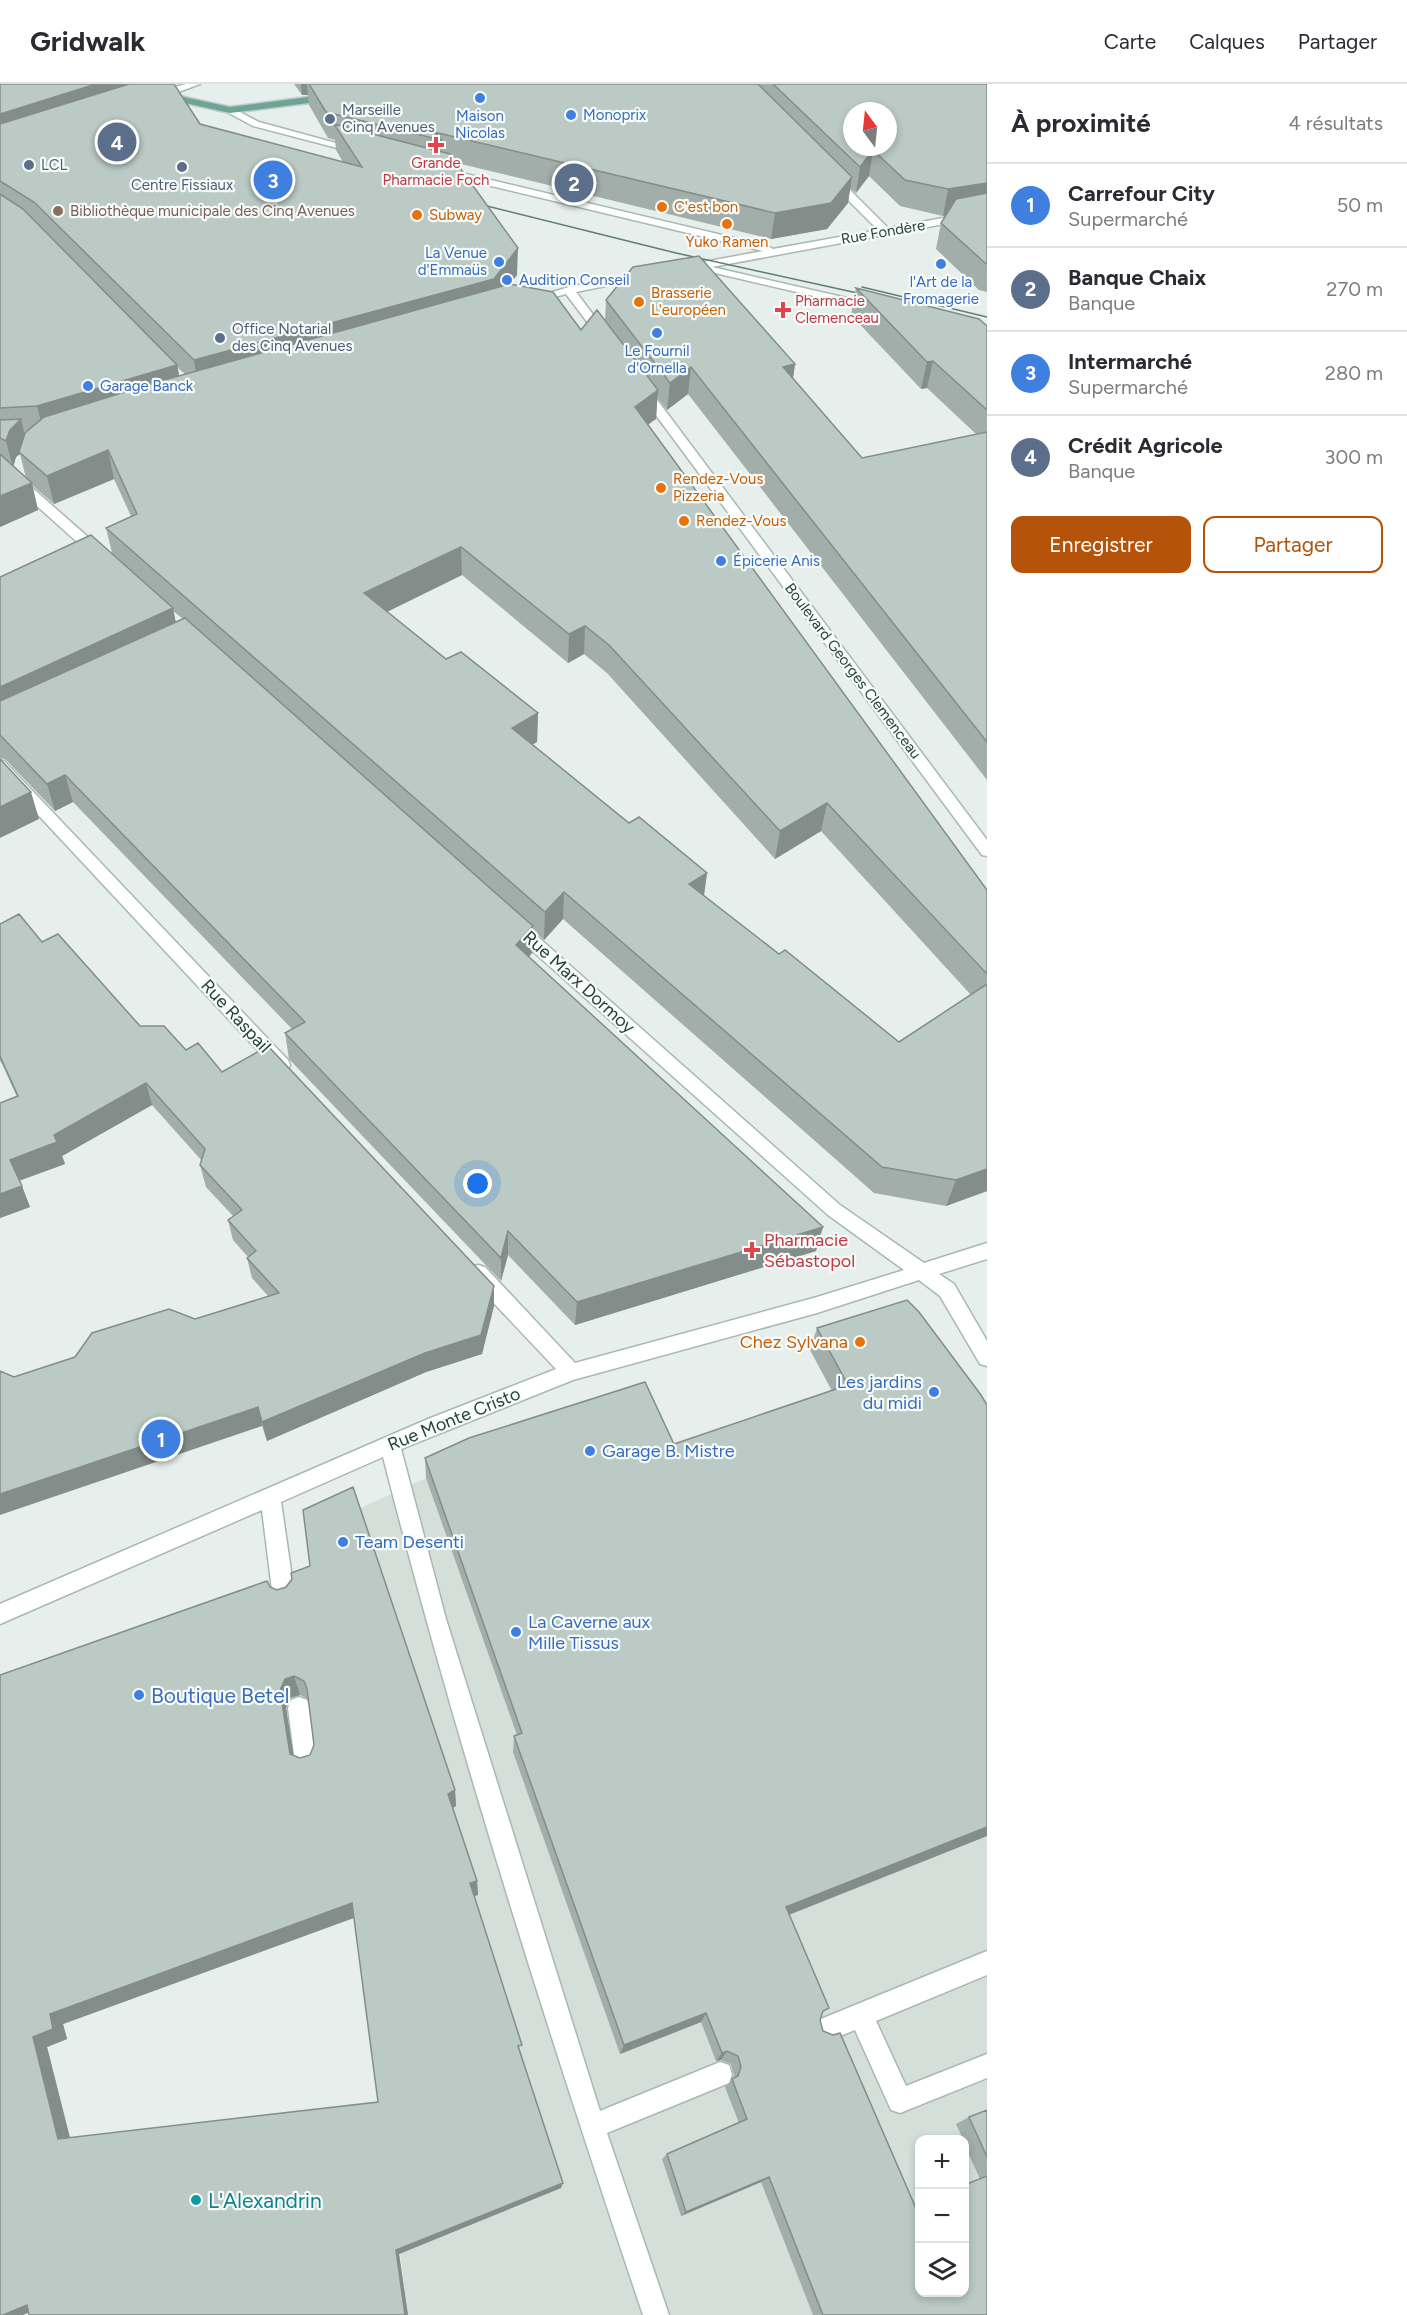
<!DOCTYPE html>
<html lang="fr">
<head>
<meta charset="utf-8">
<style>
  body { margin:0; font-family:Figtree,sans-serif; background:#f7f7f7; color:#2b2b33 }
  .controls { position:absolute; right:18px; bottom:18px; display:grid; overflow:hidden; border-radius:12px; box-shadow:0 3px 9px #0003 }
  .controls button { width:54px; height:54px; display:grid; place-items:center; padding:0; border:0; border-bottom:2px solid #e1e1e2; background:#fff; color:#2b2b33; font:30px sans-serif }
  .compass { position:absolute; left:843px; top:18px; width:54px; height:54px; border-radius:50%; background:#fff; box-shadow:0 3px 9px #0003; rotate:345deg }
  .you { position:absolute; left:478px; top:1100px; width:21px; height:21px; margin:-15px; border:4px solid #fff; border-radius:50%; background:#1a73e8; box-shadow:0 0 0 9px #1a73e833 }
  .badge { display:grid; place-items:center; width:39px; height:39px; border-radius:50%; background:#b45309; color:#fff; font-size:20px; font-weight:700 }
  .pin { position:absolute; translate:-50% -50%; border:3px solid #fff; box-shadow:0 2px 6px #0006 }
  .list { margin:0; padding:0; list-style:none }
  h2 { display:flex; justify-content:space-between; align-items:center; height:78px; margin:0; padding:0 24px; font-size:26px }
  h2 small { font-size:20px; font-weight:400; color:#7c7c81 }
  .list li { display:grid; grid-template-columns:39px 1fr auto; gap:18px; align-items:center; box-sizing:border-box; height:84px; padding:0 24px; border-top:2px solid #e1e1e2 }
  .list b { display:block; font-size:22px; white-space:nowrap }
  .list p { margin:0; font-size:20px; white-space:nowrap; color:#7c7c81 }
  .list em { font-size:20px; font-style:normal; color:#7c7c81 }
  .actions { display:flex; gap:12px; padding:18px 24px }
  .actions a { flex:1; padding:14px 0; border:2px solid #b45309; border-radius:12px; text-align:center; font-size:21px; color:#b45309 }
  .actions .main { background:#b45309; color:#fff }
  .icon { flex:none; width:33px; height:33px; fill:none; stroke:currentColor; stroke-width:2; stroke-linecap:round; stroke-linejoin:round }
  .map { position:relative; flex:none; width:987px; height:2231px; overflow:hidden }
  header { display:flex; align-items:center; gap:36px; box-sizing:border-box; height:84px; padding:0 30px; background:#fff; border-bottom:2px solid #e1e1e2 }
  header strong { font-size:28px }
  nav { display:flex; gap:33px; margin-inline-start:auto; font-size:21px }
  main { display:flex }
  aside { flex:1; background:#fff }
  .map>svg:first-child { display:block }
  .built { fill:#d4dfda; fill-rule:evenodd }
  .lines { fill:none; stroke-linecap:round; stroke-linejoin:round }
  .minor-casing { stroke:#a8b8b2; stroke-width:3 }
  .major-casing { stroke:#c2cac8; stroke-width:3 }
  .minor { fill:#fff; fill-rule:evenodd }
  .major { fill:#6aa596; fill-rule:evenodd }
  .tram { stroke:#5f7d75; stroke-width:1.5 }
  .wall { fill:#a1aea9; fill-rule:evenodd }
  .shaded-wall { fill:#838d89 }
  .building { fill:#bbcac4; stroke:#838d89; stroke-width:1.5; fill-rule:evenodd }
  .shop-dot { fill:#3f7fe0; stroke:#f7fbf9; stroke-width:2 }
  .service-dot { fill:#5c6f8a; stroke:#f7fbf9; stroke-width:2 }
  .health-dot { fill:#e0444e; stroke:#f7fbf9; stroke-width:2 }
  .food-dot { fill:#e8710a; stroke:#f7fbf9; stroke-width:2 }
  .education-dot { fill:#8d6e63; stroke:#f7fbf9; stroke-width:2 }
  .culture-dot { fill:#0f9aa8; stroke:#f7fbf9; stroke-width:2 }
  .labels { text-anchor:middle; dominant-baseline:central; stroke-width:4.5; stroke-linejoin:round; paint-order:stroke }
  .far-service-label { font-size:15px; fill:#4e5e75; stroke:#f7fbf9; text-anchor:start }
  .far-shop-label { font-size:15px; fill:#366cbe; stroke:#f7fbf9; text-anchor:start }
  .far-health-label { font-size:15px; fill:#be3a42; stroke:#f7fbf9 }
  .far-food-label { font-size:15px; fill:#c56008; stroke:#f7fbf9; text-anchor:start }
  .far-education-label { font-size:15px; fill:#785e54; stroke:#f7fbf9; text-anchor:start }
  .far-street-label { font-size:15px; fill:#24423a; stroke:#f7fbf9 }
  .street-label { font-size:18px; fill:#24423a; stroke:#f7fbf9 }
  .health-label { font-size:18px; fill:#be3a42; stroke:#f7fbf9; text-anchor:start }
  .food-label { font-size:18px; fill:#c56008; stroke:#f7fbf9; text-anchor:end }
  .shop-label { font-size:18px; fill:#366cbe; stroke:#f7fbf9; text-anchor:start }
  .near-shop-label { font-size:21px; fill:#366cbe; stroke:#f7fbf9; text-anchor:start }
  .near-culture-label { font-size:21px; fill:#0d838f; stroke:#f7fbf9; text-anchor:start }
</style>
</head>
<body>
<header>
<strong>Gridwalk</strong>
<nav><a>Carte</a><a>Calques</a><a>Partager</a></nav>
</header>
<main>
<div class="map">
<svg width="987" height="2231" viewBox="0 0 987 2231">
  <rect width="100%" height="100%" fill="#e6efeb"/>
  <!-- built -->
  <path class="built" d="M470 1374 670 1380 987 1608V2231H408L308 1448ZM920 2056H964V2208H920Z"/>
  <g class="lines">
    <defs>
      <path id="minor" d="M186 0H200L162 14 149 10Z
        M230 23 259 38 365 67 360 70 253 42 227 28 225 26Z
        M445 85 768 162 773 165 878 146 829 97 828 95 833 92 837 93 888 144 987 126V132L712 183 882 222 884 224 878 227 698 185 678 187V183L682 182 763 167 441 90V86Z
        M646 188 651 191 650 193 576 208 610 253 604 256 600 255 566 210 532 219 526 216 569 203Z
        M642 300 646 301 987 756V772L982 771 638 307 636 304Z
        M0 378 4 379 105 468 107 471 105 474H95L0 389Z
        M0 676 5 678 288 976 290 981 288 986 282 988 276 986 0 690Z
        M514 835 520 837 840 1121 924 1179 987 1159V1175L939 1190 954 1200 987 1257V1282L980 1280 940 1212 919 1196 817 1229 573 1296 401 1365 446 1535 600 2027 720 1978 729 1981 732 1990 729 1999 607 2049 669 2231H643C548 1948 457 1663 383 1373L281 1418 295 1514 291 1521 284 1524 277 1521 273 1514 262 1426 0 1540V1520L428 1335 556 1285 471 1195 469 1189 471 1183 478 1181 485 1183 575 1279 817 1213 904 1186 828 1131 508 845 506 841 508 837Z
        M299 1613 307 1616 310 1624 317 1678 314 1686 306 1689 298 1686 295 1678 288 1624 291 1616Z
        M987 1867V1891L876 1937 906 2002 987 1970V1994L900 2029 891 2026 855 1946 825 1958 816 1955 813 1946 816 1937Z"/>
      <path id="major" d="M161 8 230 23 332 10 337 13 332 16 230 29 158 13V9Z"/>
    </defs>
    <!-- minor casing -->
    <use href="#minor" class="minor-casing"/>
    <!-- major casing -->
    <use href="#major" class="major-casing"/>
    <!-- minor -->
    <use href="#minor" class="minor"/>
    <!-- major -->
    <use href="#major" class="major"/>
    <!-- tram -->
    <path class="tram" d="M471 118 676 169 871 212
      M862 203 987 233"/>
  </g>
  <!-- wall -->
  <path class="wall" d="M0 0 200 40 343 78 336 66 335 56 328 54 309 21 308 11H302L294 0H987V208L979 206 936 165 941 139 946 131 943 132 900 122 869 92 856 109 850 104 848 119 827 145 771 155 457 79 517 191 510 200 581 246 605 237 606 216 795 280 793 294 862 374 976 350 927 304 921 305 851 231 856 204 987 242V696L688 310 667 326 657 313 656 335 648 340 987 806V1107L946 1122 874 1109 563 835 544 856 533 846 532 869 529 873 816 1167 575 1241 508 1171 501 1197 289 975 285 949 292 945 73 718 55 727 6 676 1 674H0V493L112 469 106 444 131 432 114 395 54 420 32 401 38 426 0 443ZM178 284 185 290 179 292ZM20 370 26 394 13 382 16 373ZM462 491 568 579 584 570 607 589 775 775 821 747 971 911 899 958 779 870 704 812 707 789 629 739 532 661 537 658 538 629 446 575 387 528ZM173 527 183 535 176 538Z
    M0 840 42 858 140 942 186 966 222 988 494 1202V1222L482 1270 426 1288 267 1357 262 1342 14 1293 268 1212 252 1194 247 1174 248 1173 233 1156 228 1136 233 1132 206 1103 200 1081 202 1077 152 1021 62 1072 65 1080 19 1097 30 1123 0 1134 17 1013 2 980 0 977Z
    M817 1244 987 1321V1752L789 1831 821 1932 820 1936 823 1947 915 2121 980 2095 964 2060V2055H963L956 2040 969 2033 987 2026V2231H813L761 2098 681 2132 662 2075 667 2070 739 2039 725 2003 733 1995 734 1991 731 1980 721 1976 716 1977 701 1938 620 1970 513 1668 514 1652 517 1651 426 1394 425 1374 674 1360 832 1307 810 1266Z
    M270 1503 455 1706 456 1722 452 1724 477 1797 478 1811 474 1812 561 2104 399 2170 408 2231H29L0 1591ZM300 1611 308 1615 314 1661 310 1671 300 1674 293 1671 286 1624 290 1614ZM354 1834 378 2018 70 2054 47 1963 67 1955 63 1940Z"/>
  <!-- shaded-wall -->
  <path class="shaded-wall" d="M96 0H134L0 58V30Z
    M301 0H307L308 11H302Z
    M873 66 869 92 856 109 860 83Z
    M852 93 848 119 827 145 771 155 775 129Z
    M987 99V125L943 132 948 105Z
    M518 164 517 191 494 221 198 303 194 276Z
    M933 277 927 304 921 305 927 278Z
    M795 280 791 308 783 283Z
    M177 281 182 308 44 350 37 322Z
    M691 283 688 310 667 326 670 299Z
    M658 306 656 335 633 351 635 323Z
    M21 335 27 362 19 368 20 370 16 373 13 384 6 357 10 346Z
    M108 366 114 395 54 420 47 392Z
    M32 399 38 426 0 443V412Z
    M461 463 462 491 366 538 364 509Z
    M173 524 178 551 0 635V603Z
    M585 542 584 570 568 579 569 550Z
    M538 629 537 658 511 672 512 644Z
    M65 691 73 718 55 727 47 700Z
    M31 708 39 735 0 754V723Z
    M827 719 821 747 775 775 780 747Z
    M707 789 703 817 689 800Z
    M564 808 563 835 544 856 545 828Z
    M533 842 532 869 515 888 516 861Z
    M146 999 152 1021 62 1072 65 1080 18 1097 10 1076Z
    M987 1085V1107L946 1122 956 1096Z
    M22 1102 30 1123 0 1134V1110Z
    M823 1143 816 1167 575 1241 577 1218Z
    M508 1147V1171L501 1197V1174Z
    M494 1202V1222L482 1270 426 1288 267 1357 262 1338 425 1269Z
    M258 1323 262 1342 0 1431V1410Z
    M294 1592 300 1611 290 1614 286 1624 296 1687 290 1670 280 1606 285 1595Z
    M455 1706 456 1722 449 1726 448 1710Z
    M987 1743V1752L778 1835 786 1823Z
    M477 1797 478 1811 471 1813 470 1799Z
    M352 1819 356 1833 63 1940 67 1955 47 1963 72 2062 58 2055 33 1953 50 1930Z
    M706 1929 701 1938 620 1970 624 1961Z
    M727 1967 721 1976 716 1977 722 1969Z
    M769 2093 761 2098 681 2132 686 2128Z
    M563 2099 561 2104 399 2170 408 2231H405L396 2166Z
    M27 2221 42 2223 23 2231H3Z"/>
  <!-- building -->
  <path class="building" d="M0 0H96L0 30Z
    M129 0H174L200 40 362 83 334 40 450 70 518 164 494 195 194 276 34 118 0 97V40Z
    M309 0H758L852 93 831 119 775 129 434 48 441 56 326 28Z
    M773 0H987V99L948 105 905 96 873 66 860 83ZM852 27H888V63H852Z
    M987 109V180L985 179 941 139 956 115Z
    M0 110 23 125 177 281 37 322 0 324Z
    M699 172 795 280 783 283 862 374 987 348V658L691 283 670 299 606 216 633 183Z
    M510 200 553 208 581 246 597 226 658 306 635 323 987 806V890L827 719 780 747 609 561 585 542 569 550 461 463 364 509 446 575 461 568 538 629 512 644 629 739 639 733 707 789 689 800 779 870 785 866 899 958 987 900V1085L956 1096 882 1083 564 808 545 828 106 444 137 430 108 366 47 392 19 368 25 349 44 333 157 298Z
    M856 204 979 235 987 242V326L933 277 927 278Z
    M21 335 10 346 6 357 0 354V336Z
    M0 370 32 399 0 412Z
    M91 451 173 524 0 603V493Z
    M185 534 533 842 516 861 823 1143 577 1218 508 1147 501 1174 285 949 305 938 65 691 47 700 0 651V617Z
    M0 675 31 708 0 723Z
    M19 830 42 858 58 850 140 942H164L186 966 198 959 222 988 268 962 494 1202 481 1251 425 1269 262 1338 258 1323 0 1410V1287L14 1293 75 1273 92 1249 169 1225 195 1235 279 1209 247 1174 256 1167 228 1136 242 1126 200 1081 205 1065 146 999 54 1051 57 1058 10 1076 22 1102 0 1110V1019L18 1012 0 972V840Z
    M907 1216 919 1228 981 1311 987 1321V1743L786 1823 829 1924 823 1927 820 1936 823 1947 833 1951 840 1949 915 2122 920 2120V2208H964V2101L987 2092V2231H823L769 2093 686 2128 667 2070 747 2035 732 1995 738 1992 741 1983 738 1972 727 1967 722 1969 706 1929 624 1961 514 1652 522 1649 425 1374 469 1354 645 1298 674 1360 848 1301 817 1244Z
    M353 1403 455 1706 448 1710 477 1797 470 1799 522 1961 518 1962 563 2099 396 2166 405 2231H29L27 2221 3 2231H0V1591L267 1497 270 1503 277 1506 286 1503 292 1495 291 1489 310 1482 303 1426ZM294 1592 304 1597 307 1605 314 1661 310 1671 300 1674 290 1670 280 1606 285 1595ZM352 1819 378 2018 58 2055 33 1953 53 1945 50 1930Z
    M987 2026V2073L969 2033Z"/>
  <!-- markers -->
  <g class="shop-dot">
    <circle cx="480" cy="14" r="6"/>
    <circle cx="571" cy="31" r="6"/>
    <circle cx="499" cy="178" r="6"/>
    <circle cx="941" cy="180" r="6"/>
    <circle cx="507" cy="196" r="6"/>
    <circle cx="657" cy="249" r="6"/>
    <circle cx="88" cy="302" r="6"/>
    <circle cx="721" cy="477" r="6"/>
    <circle cx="934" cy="1308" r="6"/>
    <circle cx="590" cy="1367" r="6"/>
    <circle cx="343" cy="1458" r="6"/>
    <circle cx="516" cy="1548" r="6"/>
    <circle cx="139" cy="1611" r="6"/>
  </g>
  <g class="service-dot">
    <circle cx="330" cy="35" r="6"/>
    <circle cx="29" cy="81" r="6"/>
    <circle cx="182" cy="83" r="6"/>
    <circle cx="220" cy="254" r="6"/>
  </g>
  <g class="health-dot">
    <path d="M433 52h6v6h6v6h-6v6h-6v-6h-6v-6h6z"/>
    <path d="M780 217h6v6h6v6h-6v6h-6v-6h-6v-6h6z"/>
    <path d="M749 1157h6v6h6v6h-6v6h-6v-6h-6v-6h6z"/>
  </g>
  <g class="food-dot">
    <circle cx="662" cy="123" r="6"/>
    <circle cx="417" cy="131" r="6"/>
    <circle cx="727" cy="140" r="6"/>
    <circle cx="639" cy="218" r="6"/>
    <circle cx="661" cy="404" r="6"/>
    <circle cx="684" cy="437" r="6"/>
    <circle cx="860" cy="1258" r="6"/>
  </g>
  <circle class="education-dot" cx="58" cy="127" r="6"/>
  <circle class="culture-dot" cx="196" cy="2116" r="6"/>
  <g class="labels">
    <!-- far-service labels -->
    <g class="far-service-label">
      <text x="342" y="26">Marseille<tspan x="342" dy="17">Cinq Avenues</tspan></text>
      <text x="41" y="81">LCL</text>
      <text x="182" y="101" text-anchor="middle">Centre Fissiaux</text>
      <text x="232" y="245">Office Notarial<tspan x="232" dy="17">des Cinq Avenues</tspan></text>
    </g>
    <!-- far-shop labels -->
    <g class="far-shop-label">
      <text x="583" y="31">Monoprix</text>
      <text x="480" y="32" text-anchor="middle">Maison<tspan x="480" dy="17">Nicolas</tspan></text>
      <text x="487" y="169" text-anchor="end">La Venue<tspan x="487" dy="17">d'Emmaüs</tspan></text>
      <text x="519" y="196">Audition Conseil</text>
      <text x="941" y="198" text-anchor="middle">l'Art de la<tspan x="941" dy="17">Fromagerie</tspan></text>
      <text x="657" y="267" text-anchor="middle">Le Fournil<tspan x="657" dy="17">d'Ornella</tspan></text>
      <text x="100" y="302">Garage Banck</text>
      <text x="733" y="477">Épicerie Anis</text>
    </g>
    <!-- far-health labels -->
    <g class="far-health-label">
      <text x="436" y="79">Grande<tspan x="436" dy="17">Pharmacie Foch</tspan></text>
      <text x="795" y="217" text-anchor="start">Pharmacie<tspan x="795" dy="17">Clemenceau</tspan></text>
    </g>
    <!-- far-food labels -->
    <g class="far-food-label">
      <text x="674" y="123">C'est bon</text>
      <text x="429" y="131">Subway</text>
      <text x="727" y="158" text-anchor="middle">Yuko Ramen</text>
      <text x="651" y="209">Brasserie<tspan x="651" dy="17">L'européen</tspan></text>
      <text x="673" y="395">Rendez-Vous<tspan x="673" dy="17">Pizzeria</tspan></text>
      <text x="696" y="437">Rendez-Vous</text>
    </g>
    <!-- far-education labels -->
    <g class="far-education-label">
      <text x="70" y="127">Bibliothèque municipale des Cinq Avenues</text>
    </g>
    <!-- far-street labels -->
    <g class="far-street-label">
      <text transform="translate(883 148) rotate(-10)">Rue Fondère</text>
      <text transform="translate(853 587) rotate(53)">Boulevard Georges Clemenceau</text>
    </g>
    <!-- street labels -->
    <g class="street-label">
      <text transform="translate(579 898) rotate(42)">Rue Marx Dormoy</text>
      <text transform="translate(236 932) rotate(47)">Rue Raspail</text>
      <text transform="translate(454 1335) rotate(-22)">Rue Monte Cristo</text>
    </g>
    <!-- health labels -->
    <g class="health-label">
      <text x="764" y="1156">Pharmacie<tspan x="764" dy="21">Sébastopol</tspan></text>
    </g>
    <!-- food labels -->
    <g class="food-label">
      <text x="848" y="1258">Chez Sylvana</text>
    </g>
    <!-- shop labels -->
    <g class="shop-label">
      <text x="922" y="1298" text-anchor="end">Les jardins<tspan x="922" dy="21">du midi</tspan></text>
      <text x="602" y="1367">Garage B. Mistre</text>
      <text x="355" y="1458">Team Desenti</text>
      <text x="528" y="1538">La Caverne aux<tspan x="528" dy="21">Mille Tissus</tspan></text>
    </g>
    <!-- near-shop labels -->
    <g class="near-shop-label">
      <text x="151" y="1611">Boutique Betel</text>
    </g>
    <!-- near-culture labels -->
    <g class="near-culture-label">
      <text x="208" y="2116">L'Alexandrin</text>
    </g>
  </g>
</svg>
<div class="controls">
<button>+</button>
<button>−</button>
<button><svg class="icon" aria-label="layers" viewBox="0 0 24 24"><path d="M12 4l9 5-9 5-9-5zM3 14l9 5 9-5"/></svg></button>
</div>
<svg class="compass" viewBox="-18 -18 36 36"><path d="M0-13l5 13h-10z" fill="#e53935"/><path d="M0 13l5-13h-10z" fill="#7c7c81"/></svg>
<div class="you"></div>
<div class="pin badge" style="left:161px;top:1355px;background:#3f7fe0">1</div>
<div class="pin badge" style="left:574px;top:99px;background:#5c6f8a">2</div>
<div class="pin badge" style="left:273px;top:96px;background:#3f7fe0">3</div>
<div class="pin badge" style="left:117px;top:58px;background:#5c6f8a">4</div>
</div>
<aside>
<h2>À proximité<small>4 résultats</small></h2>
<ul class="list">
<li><span class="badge" style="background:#3f7fe0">1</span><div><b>Carrefour City</b><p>Supermarché</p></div><em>50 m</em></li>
<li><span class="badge" style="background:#5c6f8a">2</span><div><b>Banque Chaix</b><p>Banque</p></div><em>270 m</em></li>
<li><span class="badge" style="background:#3f7fe0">3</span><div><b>Intermarché</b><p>Supermarché</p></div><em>280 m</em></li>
<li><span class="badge" style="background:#5c6f8a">4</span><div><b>Crédit Agricole</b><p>Banque</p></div><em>300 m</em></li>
</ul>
<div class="actions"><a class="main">Enregistrer</a><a>Partager</a></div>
</aside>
</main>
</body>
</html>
